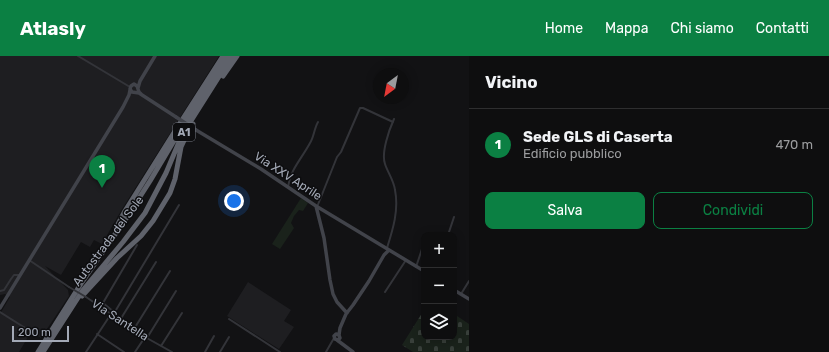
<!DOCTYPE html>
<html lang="it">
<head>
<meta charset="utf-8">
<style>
  body { margin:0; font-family:Rubik,sans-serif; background:#171718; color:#f1f3f6 }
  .controls { position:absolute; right:12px; bottom:12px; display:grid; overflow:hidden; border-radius:8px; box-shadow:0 2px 10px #0003 }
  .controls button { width:36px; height:36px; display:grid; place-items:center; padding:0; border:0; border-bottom:1px solid #2e2e2f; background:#0e0e0f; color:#f1f3f6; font:20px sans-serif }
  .compass { position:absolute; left:373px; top:12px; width:36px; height:36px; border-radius:50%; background:#0e0e0f; box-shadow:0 2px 10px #0003; rotate:212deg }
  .scale { position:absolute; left:12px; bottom:10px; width:57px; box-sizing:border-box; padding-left:4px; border:2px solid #a3a9b6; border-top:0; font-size:11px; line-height:14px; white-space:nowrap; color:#a3a9b6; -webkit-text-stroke:3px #0d0d0f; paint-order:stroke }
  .you { position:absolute; left:234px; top:145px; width:14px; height:14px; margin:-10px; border:3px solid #fff; border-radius:50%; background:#1a73e8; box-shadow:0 0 0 6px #1a73e833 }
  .badge { display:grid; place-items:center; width:26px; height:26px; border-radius:50%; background:#0b8043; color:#fff; font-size:13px; font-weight:700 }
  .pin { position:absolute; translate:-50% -33px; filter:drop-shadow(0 1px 2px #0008) }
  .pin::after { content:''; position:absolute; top:21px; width:14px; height:12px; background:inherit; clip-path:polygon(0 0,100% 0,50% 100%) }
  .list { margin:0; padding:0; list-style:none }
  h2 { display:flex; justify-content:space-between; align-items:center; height:52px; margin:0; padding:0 16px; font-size:17px }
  h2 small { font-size:13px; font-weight:400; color:#9b9c9e }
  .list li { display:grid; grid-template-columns:26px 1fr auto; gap:12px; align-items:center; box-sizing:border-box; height:72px; padding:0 16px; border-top:1px solid #2e2e2f }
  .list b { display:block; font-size:15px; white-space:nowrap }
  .list p { margin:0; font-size:13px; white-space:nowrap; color:#9b9c9e }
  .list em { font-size:13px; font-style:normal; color:#9b9c9e }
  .actions { display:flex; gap:8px; padding:12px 16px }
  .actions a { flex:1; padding:9px 0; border:1px solid #0b8043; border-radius:8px; text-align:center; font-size:14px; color:#0b8043 }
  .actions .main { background:#0b8043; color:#fff }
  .icon { flex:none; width:22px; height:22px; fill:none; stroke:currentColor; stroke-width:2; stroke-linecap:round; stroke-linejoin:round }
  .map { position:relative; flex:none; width:469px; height:296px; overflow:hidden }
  header { display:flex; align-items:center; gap:24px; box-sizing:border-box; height:56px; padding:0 20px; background:#0b8043; color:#fff }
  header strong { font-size:19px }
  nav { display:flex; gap:22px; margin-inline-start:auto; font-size:14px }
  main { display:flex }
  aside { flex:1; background:#0e0e0f }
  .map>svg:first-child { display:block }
  .built { fill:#1e1e21 }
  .grass { fill:#1a221b }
  .cemetery { fill:url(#cemetery-stones) }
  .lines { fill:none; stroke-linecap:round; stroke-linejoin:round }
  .street { stroke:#333439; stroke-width:2 }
  .secondary { stroke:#41434a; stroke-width:3.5 }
  .highway { stroke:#5f626b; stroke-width:5 }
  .street-bridge { stroke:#333439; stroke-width:2 }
  .secondary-bridge { stroke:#41434a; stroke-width:3.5 }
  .labels { text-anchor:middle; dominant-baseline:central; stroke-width:3; stroke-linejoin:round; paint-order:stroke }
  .shield { fill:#0d0d0f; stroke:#767a84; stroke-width:1 }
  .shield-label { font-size:11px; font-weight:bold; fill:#a3a9b6 }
  .street-label { font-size:12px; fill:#a3a9b6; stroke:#0d0d0f }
</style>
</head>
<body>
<header>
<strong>Atlasly</strong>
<nav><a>Home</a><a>Mappa</a><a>Chi siamo</a><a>Contatti</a></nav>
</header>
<main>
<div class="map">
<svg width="469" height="296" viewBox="0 0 469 296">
  <defs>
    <pattern id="cemetery-stones" width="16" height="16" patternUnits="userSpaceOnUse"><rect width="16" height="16" fill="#1a221b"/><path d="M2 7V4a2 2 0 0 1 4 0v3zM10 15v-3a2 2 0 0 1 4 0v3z" fill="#383f3a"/></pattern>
  </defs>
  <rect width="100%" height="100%" fill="#121214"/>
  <!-- built -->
  <path class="built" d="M0 0H219L122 153 102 188 94 184 90 191 81 186 61 219 45 210 68 234 69 240 41 282 31 276 19 296H0V258L10 241 5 238 0 239Z
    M248 226 291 254 284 265 294 271 279 293 227 260Z"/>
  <!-- grass -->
  <path class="grass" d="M301 142 308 147 303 155 299 154 294 160 291 167 294 172 280 193 272 188Z"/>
  <!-- cemetery -->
  <path class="cemetery" d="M424 254V281H454V258L469 268V296H413L402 289Z"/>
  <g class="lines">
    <!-- street -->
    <path class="street" d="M78 0 130 31
      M288 131C290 114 302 102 310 87 314 81 314 73 318 66
      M317 151 337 101 341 96 360 52H363L393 66
      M448 179 454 161
      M387 192C393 173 399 154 395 134 394 125 388 117 385 108 381 97 389 74 394 63
      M29 204 69 231
      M416 211 424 187
      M0 235 4 234 11 223 14 219H20
      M385 236 406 204
      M461 238 469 225
      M86 241 145 281 172 296
      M0 256 30 275
      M114 256 103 247 137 189
      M113 259 179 149
      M229 263 280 296
      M120 264 156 206
      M134 273 170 215
      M97 278 124 296
      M147 282 176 235
      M161 290 182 257
      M86 296 111 258
      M135 296 145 281
      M205 296 214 280
      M220 296 229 281
      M326 296 334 282"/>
    <!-- secondary -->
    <path class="secondary" d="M138 32 140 25 155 0
      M142 39 139 36 137 30 134 28 131 30 130 33 132 36 139 37 176 61
      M196 74 261 113 316 150 424 215
      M316 150 324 182 330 224 333 238 337 246 347 257
      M454 234 469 243
      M0 252 123 51 129 39 130 34
      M339 279 336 278 334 280 335 283 338 284 340 282 339 279 340 272 346 258 353 249 369 225 384 199 389 194
      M337 284 353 296"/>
    <!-- highway -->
    <path class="highway" d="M223 20 237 0
      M116 172 125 155 175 75 223 0
      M82 240 117 202 141 180 153 165 170 137 175 123 181 91 186 80 193 68
      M38 296 82 226 127 161 150 125 184 68 227 0
      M43 296 83 234 123 186 145 157 166 117 182 79 232 0"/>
    <!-- street-bridge -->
    <path class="street-bridge" d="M69 231 86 241"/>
    <!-- secondary-bridge -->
    <path class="secondary-bridge" d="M176 61 196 74"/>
  </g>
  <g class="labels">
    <!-- shield labels -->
    <rect class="shield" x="173" y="67" width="22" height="18" rx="3"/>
    <g class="shield-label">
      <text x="184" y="76">A1</text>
    </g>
    <!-- street labels -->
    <g class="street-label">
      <text transform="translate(288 120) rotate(33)">Via XXV Aprile</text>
      <text transform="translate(108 185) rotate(-53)">Autostrada del Sole</text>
      <text transform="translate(120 264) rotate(33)">Via Santella</text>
    </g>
  </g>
</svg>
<div class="controls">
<button>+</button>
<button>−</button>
<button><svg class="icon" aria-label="layers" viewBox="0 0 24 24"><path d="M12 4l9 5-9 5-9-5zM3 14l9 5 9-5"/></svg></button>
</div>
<svg class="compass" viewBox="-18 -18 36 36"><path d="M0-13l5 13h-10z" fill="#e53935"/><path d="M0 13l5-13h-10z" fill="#9b9c9e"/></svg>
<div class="scale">200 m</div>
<div class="you"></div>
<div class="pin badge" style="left:102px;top:132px">1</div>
</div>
<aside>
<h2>Vicino<small></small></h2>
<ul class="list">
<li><span class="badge">1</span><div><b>Sede GLS di Caserta</b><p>Edificio pubblico</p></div><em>470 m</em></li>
</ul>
<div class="actions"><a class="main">Salva</a><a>Condividi</a></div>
</aside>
</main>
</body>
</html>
